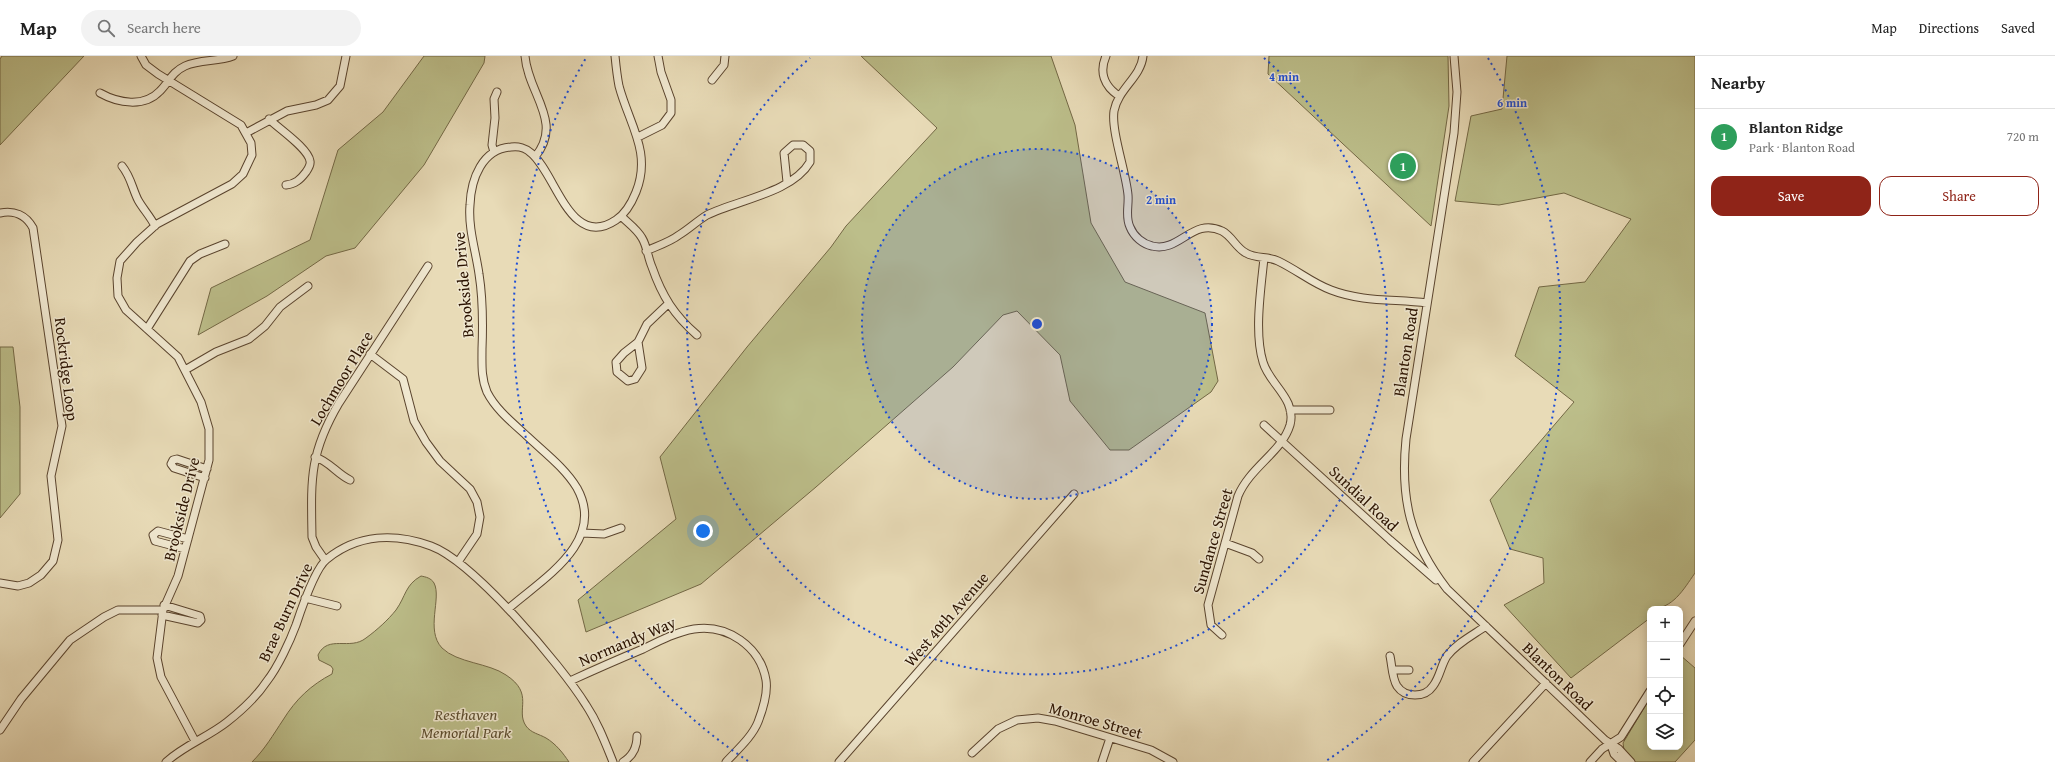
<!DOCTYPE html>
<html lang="en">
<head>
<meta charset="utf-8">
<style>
  body { margin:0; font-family:"Gentium Book Plus",serif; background:#f2f2f2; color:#222 }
  .controls { position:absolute; right:12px; bottom:12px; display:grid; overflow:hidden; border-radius:8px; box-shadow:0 2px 10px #0003 }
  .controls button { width:36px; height:36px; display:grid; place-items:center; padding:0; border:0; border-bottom:1px solid #e0e0e0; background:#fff; color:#222; font:20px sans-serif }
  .you { position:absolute; left:703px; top:475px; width:14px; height:14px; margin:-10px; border:3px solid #fff; border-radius:50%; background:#1a73e8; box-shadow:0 0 0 6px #1a73e833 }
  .badge { display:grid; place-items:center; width:26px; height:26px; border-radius:50%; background:#8f2418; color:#fff; font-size:13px; font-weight:700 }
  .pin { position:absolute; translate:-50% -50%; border:2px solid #fff; box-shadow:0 1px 4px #0006 }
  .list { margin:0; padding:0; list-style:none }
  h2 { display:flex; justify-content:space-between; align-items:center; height:52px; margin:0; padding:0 16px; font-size:17px }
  h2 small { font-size:13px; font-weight:400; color:#767676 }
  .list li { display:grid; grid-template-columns:26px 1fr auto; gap:12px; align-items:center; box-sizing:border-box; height:56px; padding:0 16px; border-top:1px solid #e0e0e0 }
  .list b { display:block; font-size:15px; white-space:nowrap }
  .list p { margin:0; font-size:13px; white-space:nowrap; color:#767676 }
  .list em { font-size:13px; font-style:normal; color:#767676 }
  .actions { display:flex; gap:8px; padding:12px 16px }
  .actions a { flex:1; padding:9px 0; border:1px solid #8f2418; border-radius:12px; text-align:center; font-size:14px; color:#8f2418 }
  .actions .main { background:#8f2418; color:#fff }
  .icon { flex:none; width:22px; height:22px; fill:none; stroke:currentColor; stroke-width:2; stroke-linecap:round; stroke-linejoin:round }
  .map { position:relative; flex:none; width:1695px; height:706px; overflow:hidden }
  header { display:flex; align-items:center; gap:24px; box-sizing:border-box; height:56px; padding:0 20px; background:#fff; border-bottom:1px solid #e0e0e0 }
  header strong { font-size:19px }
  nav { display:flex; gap:22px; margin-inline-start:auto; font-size:14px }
  .search { width:280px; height:36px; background:#f2f2f2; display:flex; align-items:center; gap:10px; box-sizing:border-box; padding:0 14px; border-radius:22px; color:#767676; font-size:15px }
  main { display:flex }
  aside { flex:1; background:#fff }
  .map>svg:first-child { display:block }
  .green { fill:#bcbe8a; stroke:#736845 }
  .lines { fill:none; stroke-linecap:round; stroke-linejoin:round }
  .minor-casing { stroke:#5a442e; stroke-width:9 }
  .minor { stroke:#f0e8d0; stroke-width:7 }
  .ring { fill:none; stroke:#1d4ed8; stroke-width:2; stroke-dasharray:2 4 }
  .labels { text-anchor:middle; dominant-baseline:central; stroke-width:3; stroke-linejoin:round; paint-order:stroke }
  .street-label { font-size:16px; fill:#2a1200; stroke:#f0e8d0 }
  .park-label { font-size:16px; font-style:italic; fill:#5d4e30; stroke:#f0e8d0 }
  .centre { fill:#1d4ed8; stroke:#f0e8d0; stroke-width:2 }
  .ring-label { font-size:12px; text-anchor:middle; font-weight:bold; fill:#1d4ed8; stroke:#f0e8d0; stroke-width:3; stroke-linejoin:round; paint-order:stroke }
</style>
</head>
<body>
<header>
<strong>Map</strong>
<div class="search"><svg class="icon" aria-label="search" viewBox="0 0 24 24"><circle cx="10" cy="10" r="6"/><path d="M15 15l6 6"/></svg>Search here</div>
<nav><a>Map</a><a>Directions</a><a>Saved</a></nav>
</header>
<main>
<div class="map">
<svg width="1695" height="706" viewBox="0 0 1695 706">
  <rect width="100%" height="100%" fill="#e8dbb7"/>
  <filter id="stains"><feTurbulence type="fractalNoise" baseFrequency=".005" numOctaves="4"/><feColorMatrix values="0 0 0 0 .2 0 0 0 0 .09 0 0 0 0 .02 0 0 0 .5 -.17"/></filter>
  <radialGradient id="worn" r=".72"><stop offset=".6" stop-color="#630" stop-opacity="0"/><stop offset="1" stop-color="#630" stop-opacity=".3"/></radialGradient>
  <!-- green -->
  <path class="green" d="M2 0H84L0 89V3Z
    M424 0H485L484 7 424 109 355 192 326 200 267 240 198 279 211 232 310 184 338 94 383 56Z
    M861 0H1051L1075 69 1091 167 1125 226 1205 257 1218 325 1211 336 1129 394H1110L1070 345 1060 299 1017 255 1003 259 953 311 816 431 701 528 586 576 578 544 676 463 660 401 747 291 831 191 846 170 937 72Z
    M1269 0H1448L1449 50 1431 170 1268 18Z
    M1507 0H1695V517C1683 534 1673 553 1650 553V562L1571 622 1504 549 1544 527 1543 502 1510 493 1490 444 1574 346 1515 300 1539 231 1585 226 1631 163 1564 137 1499 149 1455 145 1471 60 1502 53Z
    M0 291H13L20 351V438L0 462Z
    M421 520C426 521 431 522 434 527 442 542 425 574 442 592 457 607 489 607 506 619 535 638 515 654 526 670 531 677 539 678 546 682 556 688 563 697 569 706H252C265 693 273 679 283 664 296 643 311 629 332 618L333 613 331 610 319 604 318 599C328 578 350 595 366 582 377 574 388 564 396 554 406 540 405 529 421 520Z
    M1680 599 1695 612V684L1675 706H1634L1624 694 1623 687 1650 642V691H1680Z"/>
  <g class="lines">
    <defs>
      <path id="minor" d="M141 0 146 9 158 18 241 69 251 87 252 99 243 118 232 128 157 168 137 186 120 205 117 222 118 240 126 254 178 301 201 346 209 373V404L178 520 163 554 157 602 161 621 195 685
        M525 0C528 38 564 66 535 101
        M1106 0C1099 16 1104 30 1119 40
        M1143 0C1141 21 1118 33 1114 55 1111 75 1126 116 1128 139 1129 149 1125 161 1130 171 1134 181 1143 188 1152 190 1180 197 1192 161 1222 175 1232 180 1236 192 1246 197 1256 203 1268 200 1278 205 1297 214 1312 227 1331 234 1362 246 1394 243 1427 247
        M1454 0 1457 36 1454 77 1406 383C1400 443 1410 485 1447 533L1605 684 1619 693 1631 706
        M712 24 724 9 725 0
        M100 37C118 47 144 52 160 35 169 26 172 16 185 10 200 3 218 6 233 0
        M269 63C279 73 308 92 310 105 311 109 308 113 306 116 300 124 295 128 286 129
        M246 77 287 55 316 49 328 44 340 30 346 0
        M638 81 662 69 671 57V44L661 16 658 0
        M494 96 492 89 495 62 494 43 497 36
        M122 110C131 121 132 132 138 144 143 153 150 160 155 170
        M0 157C14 154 26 159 33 172L62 370 51 420 58 484 53 505 41 519 29 527 18 530 0 527
        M621 160C628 167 637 173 642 182 647 190 648 202 652 211 662 240 674 259 697 279
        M646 195C657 190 670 186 679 179 689 173 697 165 707 159 737 144 792 137 810 106V95L803 89H793L784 97 787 126
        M147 273 190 205 200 198 225 188
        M638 286 642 312 635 323 628 325 617 316 616 306 624 297 638 286 647 268 668 248
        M370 298 403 323 414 365 426 386 440 405 470 433 477 446 480 461 477 478 458 506
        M185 314 216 296 249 283 265 270 280 251 308 230
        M1290 354H1330
        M1264 369 1390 484 1436 524
        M315 401C329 405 337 418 350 424
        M205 422 174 412 171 408 173 404 177 403 207 413
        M582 477 604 478 621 472
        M1225 487 1252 497 1259 503
        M185 493 155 485 153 479 158 475 188 483
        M325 504 316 491 312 481C311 424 309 398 339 347L428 210
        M305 542 337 550
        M508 553C542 523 607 486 577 432 565 412 545 397 528 381 514 368 496 354 487 336 481 322 482 308 482 293 483 268 483 243 479 218 476 196 468 172 470 149 471 123 482 93 511 91 518 90 526 92 531 97 556 117 570 195 616 164 625 158 632 146 636 136 652 96 629 68 619 30 617 20 616 10 615 0
        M162 559 198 567 201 564 200 560 164 549
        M1222 579 1211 569 1208 549 1238 440C1250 411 1282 396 1290 369 1297 343 1269 328 1263 306 1254 277 1261 232 1264 202
        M1680 588 1695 565
        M1390 600C1392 609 1392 622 1397 630 1405 642 1425 642 1433 630 1440 621 1441 609 1447 600 1457 587 1473 579 1486 570
        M1393 614H1409
        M570 625C594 614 619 603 643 593 659 585 676 576 694 573 727 568 760 590 766 624 768 637 763 653 758 666 752 681 737 694 726 706
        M0 674 21 643 70 584 104 561 118 554H163
        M1611 689 1614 698 1622 706
        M972 697 998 673 1017 664 1038 662 1055 665 1151 694 1173 706
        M166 706C185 689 208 681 227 666 241 655 257 640 267 625 278 611 290 585 296 569 301 554 315 512 327 503 358 478 395 477 431 490 474 506 561 609 586 649 598 667 605 686 613 706
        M623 706C633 700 637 691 637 680
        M839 706 1074 438
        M1102 706 1110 682
        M1473 706 1546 627
        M1590 706 1602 693 1621 681 1650 635"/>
    </defs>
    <!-- minor casing -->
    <use href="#minor" class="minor-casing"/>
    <!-- minor -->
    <use href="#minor" class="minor"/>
  </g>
  <!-- distance rings -->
  <circle cx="1037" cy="268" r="175" fill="#1d4ed8" fill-opacity=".12"/>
  <g class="ring">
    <circle cx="1037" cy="268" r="175"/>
    <path d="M1264 2A350 350 0 1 1 810 2"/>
    <path d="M748 705A524 524 0 0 1 586 2M1488 2A524 524 0 0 1 1326 705"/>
  </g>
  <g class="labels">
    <!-- street labels -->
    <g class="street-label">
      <text transform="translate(463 229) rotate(-95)">Brookside Drive</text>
      <text transform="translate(1405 296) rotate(-81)">Blanton Road</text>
      <text transform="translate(67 313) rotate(83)">Rockridge Loop</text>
      <text transform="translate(341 322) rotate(-59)">Lochmoor Place</text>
      <text transform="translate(1364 442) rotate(43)">Sundial Road</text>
      <text transform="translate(181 453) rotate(-76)">Brookside Drive</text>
      <text transform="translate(1212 485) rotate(-74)">Sundance Street</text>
      <text transform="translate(285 556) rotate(-65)">Brae Burn Drive</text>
      <text transform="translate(946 563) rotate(-49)">West 40th Avenue</text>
      <text transform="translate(627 585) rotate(-23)">Normandy Way</text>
      <text transform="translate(1558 620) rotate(44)">Blanton Road</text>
      <text transform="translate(1096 664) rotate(16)">Monroe Street</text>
    </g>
    <!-- park labels -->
    <g class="park-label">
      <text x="466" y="658">Resthaven<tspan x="466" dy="18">Memorial Park</tspan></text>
    </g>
  </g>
  <circle cx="1037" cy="268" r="6" class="centre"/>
  <g class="ring-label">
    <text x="1284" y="25">4 min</text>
    <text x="1512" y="51">6 min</text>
    <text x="1161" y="148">2 min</text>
  </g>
  <rect width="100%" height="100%" filter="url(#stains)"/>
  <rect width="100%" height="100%" fill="url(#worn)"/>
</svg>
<div class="controls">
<button>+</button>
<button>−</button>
<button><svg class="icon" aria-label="locate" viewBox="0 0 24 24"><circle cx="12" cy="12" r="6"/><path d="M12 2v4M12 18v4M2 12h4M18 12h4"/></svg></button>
<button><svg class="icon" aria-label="layers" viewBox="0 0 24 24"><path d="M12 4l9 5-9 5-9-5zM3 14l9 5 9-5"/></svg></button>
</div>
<div class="you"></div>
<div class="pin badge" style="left:1403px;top:110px;background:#2e9e5b">1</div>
</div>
<aside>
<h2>Nearby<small></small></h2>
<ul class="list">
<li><span class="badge" style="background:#2e9e5b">1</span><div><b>Blanton Ridge</b><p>Park · Blanton Road</p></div><em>720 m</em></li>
</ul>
<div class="actions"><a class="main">Save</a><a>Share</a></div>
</aside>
</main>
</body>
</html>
